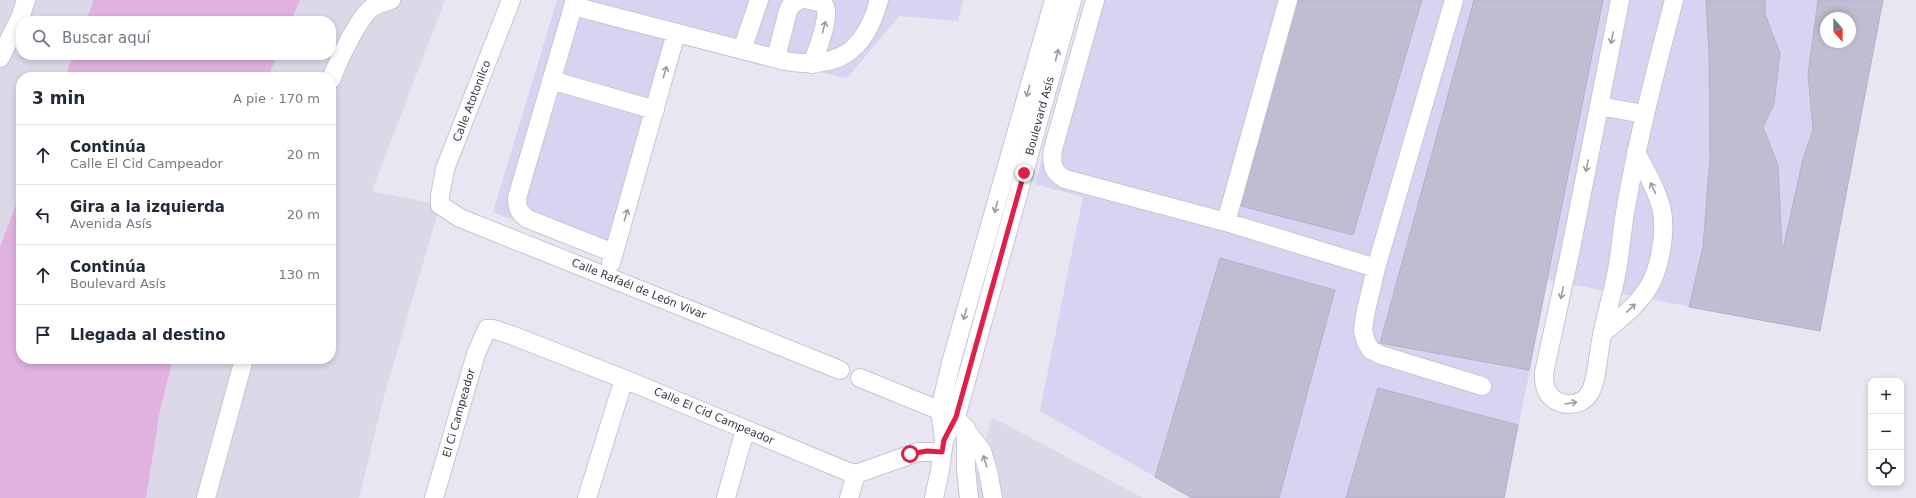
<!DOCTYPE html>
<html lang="es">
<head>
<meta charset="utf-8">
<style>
  body { margin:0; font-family:"DejaVu Sans",sans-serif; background:#f2f2f3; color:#1f2937 }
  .controls { position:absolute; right:12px; bottom:12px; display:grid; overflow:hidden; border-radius:8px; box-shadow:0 2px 6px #0003 }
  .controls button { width:36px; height:36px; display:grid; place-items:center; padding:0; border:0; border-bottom:1px solid #e0e1e3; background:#fff; color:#1f2937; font:20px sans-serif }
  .compass { position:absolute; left:1820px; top:12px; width:36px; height:36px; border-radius:50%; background:#fff; box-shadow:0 2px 6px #0003; rotate:159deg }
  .stop { position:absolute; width:12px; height:12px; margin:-9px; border:3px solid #e11d48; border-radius:50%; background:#fff }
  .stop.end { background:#e11d48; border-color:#fff; box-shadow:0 1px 4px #0008 }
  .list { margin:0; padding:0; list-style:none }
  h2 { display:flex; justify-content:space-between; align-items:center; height:52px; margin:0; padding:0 16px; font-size:17px }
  h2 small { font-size:13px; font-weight:400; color:#747a83 }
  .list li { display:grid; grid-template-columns:26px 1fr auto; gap:12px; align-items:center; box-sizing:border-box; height:60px; padding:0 16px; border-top:1px solid #e0e1e3 }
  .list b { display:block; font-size:15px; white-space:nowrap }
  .list p { margin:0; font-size:13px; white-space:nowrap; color:#747a83 }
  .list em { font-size:13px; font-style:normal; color:#747a83 }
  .icon { flex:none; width:22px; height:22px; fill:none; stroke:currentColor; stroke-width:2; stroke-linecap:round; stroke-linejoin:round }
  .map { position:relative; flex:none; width:1916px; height:498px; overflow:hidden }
  .search { position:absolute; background:#fff; box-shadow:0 2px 6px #0003; left:16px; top:16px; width:320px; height:44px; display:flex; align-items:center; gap:10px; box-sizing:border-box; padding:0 14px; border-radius:16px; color:#747a83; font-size:15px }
  .panel { position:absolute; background:#fff; box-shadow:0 2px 6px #0003; left:16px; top:72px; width:320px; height:292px; border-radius:16px }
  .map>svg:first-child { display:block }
  .residential { fill:#ddd8e8; fill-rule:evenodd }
  .commercial { fill:#d8d3f1; fill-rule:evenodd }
  .green { fill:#e1b2df }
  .building { fill:#c1bcd1; stroke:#b6b0cb; fill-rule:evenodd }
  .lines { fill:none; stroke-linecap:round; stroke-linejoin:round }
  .minor-casing { stroke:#c8c3d6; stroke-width:20 }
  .minor { stroke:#fff; stroke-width:18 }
  .oneway { stroke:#9c9aa1 }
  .route { stroke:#e11d48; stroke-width:5 }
  .labels { text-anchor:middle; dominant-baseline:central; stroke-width:3.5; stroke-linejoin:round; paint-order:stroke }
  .street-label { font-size:11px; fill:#383643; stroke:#fff }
</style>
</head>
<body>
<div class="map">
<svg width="1916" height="498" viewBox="0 0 1916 498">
  <rect width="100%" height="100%" fill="#e9e6f1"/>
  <!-- residential -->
  <path class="residential" d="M0 0H445L372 191 440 205 383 400 359 498H0ZM21 21H331V55H21ZM21 77H331V359H21Z
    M992 417 1143 498H970Z"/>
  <!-- commercial -->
  <path class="commercial" d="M557 0H963L958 21 899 16 847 78 680 42 619 261 493 212Z
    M1086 0H1883L1820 331 1548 280 1504 498H1192L1040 411 1083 197 1035 184ZM1826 18H1850V42H1826Z"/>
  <!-- green -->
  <path class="green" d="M94 0H300L291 21H86Z
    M73 55H277L268 77H65Z
    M21 192V359H173L160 410 146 498H0V247Z"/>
  <!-- building -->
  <path class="building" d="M1298 0H1422L1353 235 1241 206Z
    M1474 0H1603L1529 370 1380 343Z
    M1706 0H1765V14L1780 53 1774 104 1763 127 1778 165 1782 249H1783L1803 159 1813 130 1808 74 1818 0H1883L1820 331 1689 307 1703 247 1710 157 1709 54ZM1826 18H1850V42H1826Z
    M1220 258 1335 290 1279 498H1192L1155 477Z
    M1378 388 1518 425 1504 498H1346Z"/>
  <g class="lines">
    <defs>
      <path id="minor" d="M511 0 445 169 440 196V205L460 218 840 370
        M575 0 517 198C517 209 520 214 528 219L614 253
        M809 0C814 1 820 1 824 5 832 14 816 53 812 64
        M1095 0 1053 149C1051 163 1052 172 1065 179L1226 222 1376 268
        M1454 0 1376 268 1365 315 1363 331 1366 342 1371 350 1381 355 1482 386
        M1620 0 1570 253 1544 373C1544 380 1544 387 1548 393 1557 407 1580 408 1589 394 1597 383 1598 354 1601 341 1605 317 1613 294 1617 270 1621 249 1622 227 1626 207 1638 137 1656 69 1674 0
        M573 6 785 61C838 70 865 52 879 0
        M742 50 759 0
        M0 58 20 18 26 0
        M776 58 788 11 791 5 799 0
        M331 80C337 63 359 16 373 7 379 3 386 2 391 0
        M551 80 655 110
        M1599 106 1644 114
        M1226 222 1288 0
        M611 263 676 33
        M1602 334C1618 320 1637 306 1648 288 1660 269 1666 233 1662 211 1658 191 1645 170 1636 152
        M860 378 956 417 982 451 988 471 993 498
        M966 428V469L969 498
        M944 440 940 410 951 363 1054 0
        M206 498 244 359
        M434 498 476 354 487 329H493L511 335 624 379 846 471 856 474 918 452H942
        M587 498 624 379
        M726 498 745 430
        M849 498 856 474
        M934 498 940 470 944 440 956 417 1072 0"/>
    </defs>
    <!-- minor casing -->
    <use href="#minor" class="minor-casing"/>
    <!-- minor -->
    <use href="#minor" class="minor"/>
  </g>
  <!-- one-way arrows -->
  <defs><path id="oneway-shaft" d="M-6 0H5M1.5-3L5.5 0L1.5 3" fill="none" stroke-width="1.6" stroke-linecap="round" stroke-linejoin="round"/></defs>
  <g class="oneway">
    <use href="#oneway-shaft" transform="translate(824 27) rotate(-76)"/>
    <use href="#oneway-shaft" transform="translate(1612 38) rotate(101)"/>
    <use href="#oneway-shaft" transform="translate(1057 55) rotate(-75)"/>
    <use href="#oneway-shaft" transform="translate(665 72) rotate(-74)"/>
    <use href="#oneway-shaft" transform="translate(1028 91) rotate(106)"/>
    <use href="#oneway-shaft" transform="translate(1587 166) rotate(102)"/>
    <use href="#oneway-shaft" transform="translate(1653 188) rotate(-115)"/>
    <use href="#oneway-shaft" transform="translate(996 207) rotate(106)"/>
    <use href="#oneway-shaft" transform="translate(626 215) rotate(-74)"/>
    <use href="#oneway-shaft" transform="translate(1562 293) rotate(102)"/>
    <use href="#oneway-shaft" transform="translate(1631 308) rotate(-44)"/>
    <use href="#oneway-shaft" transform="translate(965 314) rotate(106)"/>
    <use href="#oneway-shaft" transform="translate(1571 403) rotate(-9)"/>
    <use href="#oneway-shaft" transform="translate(985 461) rotate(-107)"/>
  </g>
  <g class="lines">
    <!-- route -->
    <path class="route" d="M910 454 927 451 942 452 944 440 956 417 1024 173"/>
  </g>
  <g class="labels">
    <!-- street labels -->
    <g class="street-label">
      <text transform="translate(472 101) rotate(-69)">Calle Atotonilco</text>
      <text transform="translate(1040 116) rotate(-75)">Boulevard Asís</text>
      <text transform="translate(639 289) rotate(22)">Calle Rafaél de León Vivar</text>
      <text transform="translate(459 413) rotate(-74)">El Ci Campeador</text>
      <text transform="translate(714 416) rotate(23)">Calle El Cid Campeador</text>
    </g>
  </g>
</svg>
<div class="controls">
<button>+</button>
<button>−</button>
<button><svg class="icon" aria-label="locate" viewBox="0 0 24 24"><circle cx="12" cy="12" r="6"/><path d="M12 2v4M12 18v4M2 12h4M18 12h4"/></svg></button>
</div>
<svg class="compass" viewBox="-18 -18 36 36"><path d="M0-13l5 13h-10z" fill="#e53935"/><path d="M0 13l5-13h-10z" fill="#747a83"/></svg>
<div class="stop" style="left:910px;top:454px"></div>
<div class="stop end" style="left:1024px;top:173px"></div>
<div class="search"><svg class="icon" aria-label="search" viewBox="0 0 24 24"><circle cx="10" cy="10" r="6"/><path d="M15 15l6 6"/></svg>Buscar aquí</div>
<section class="panel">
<h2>3 min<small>A pie · 170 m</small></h2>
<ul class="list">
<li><svg class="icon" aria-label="ahead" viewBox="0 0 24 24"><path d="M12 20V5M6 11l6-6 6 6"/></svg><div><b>Continúa</b><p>Calle El Cid Campeador</p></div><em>20 m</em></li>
<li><svg class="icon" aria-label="left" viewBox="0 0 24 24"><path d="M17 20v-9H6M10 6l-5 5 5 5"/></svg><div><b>Gira a la izquierda</b><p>Avenida Asís</p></div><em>20 m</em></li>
<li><svg class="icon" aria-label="ahead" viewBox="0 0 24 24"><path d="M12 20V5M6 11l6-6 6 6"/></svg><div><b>Continúa</b><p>Boulevard Asís</p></div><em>130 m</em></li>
<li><svg class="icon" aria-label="arrive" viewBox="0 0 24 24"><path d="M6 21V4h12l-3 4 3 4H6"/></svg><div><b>Llegada al destino</b></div></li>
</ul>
</section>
</div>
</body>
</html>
